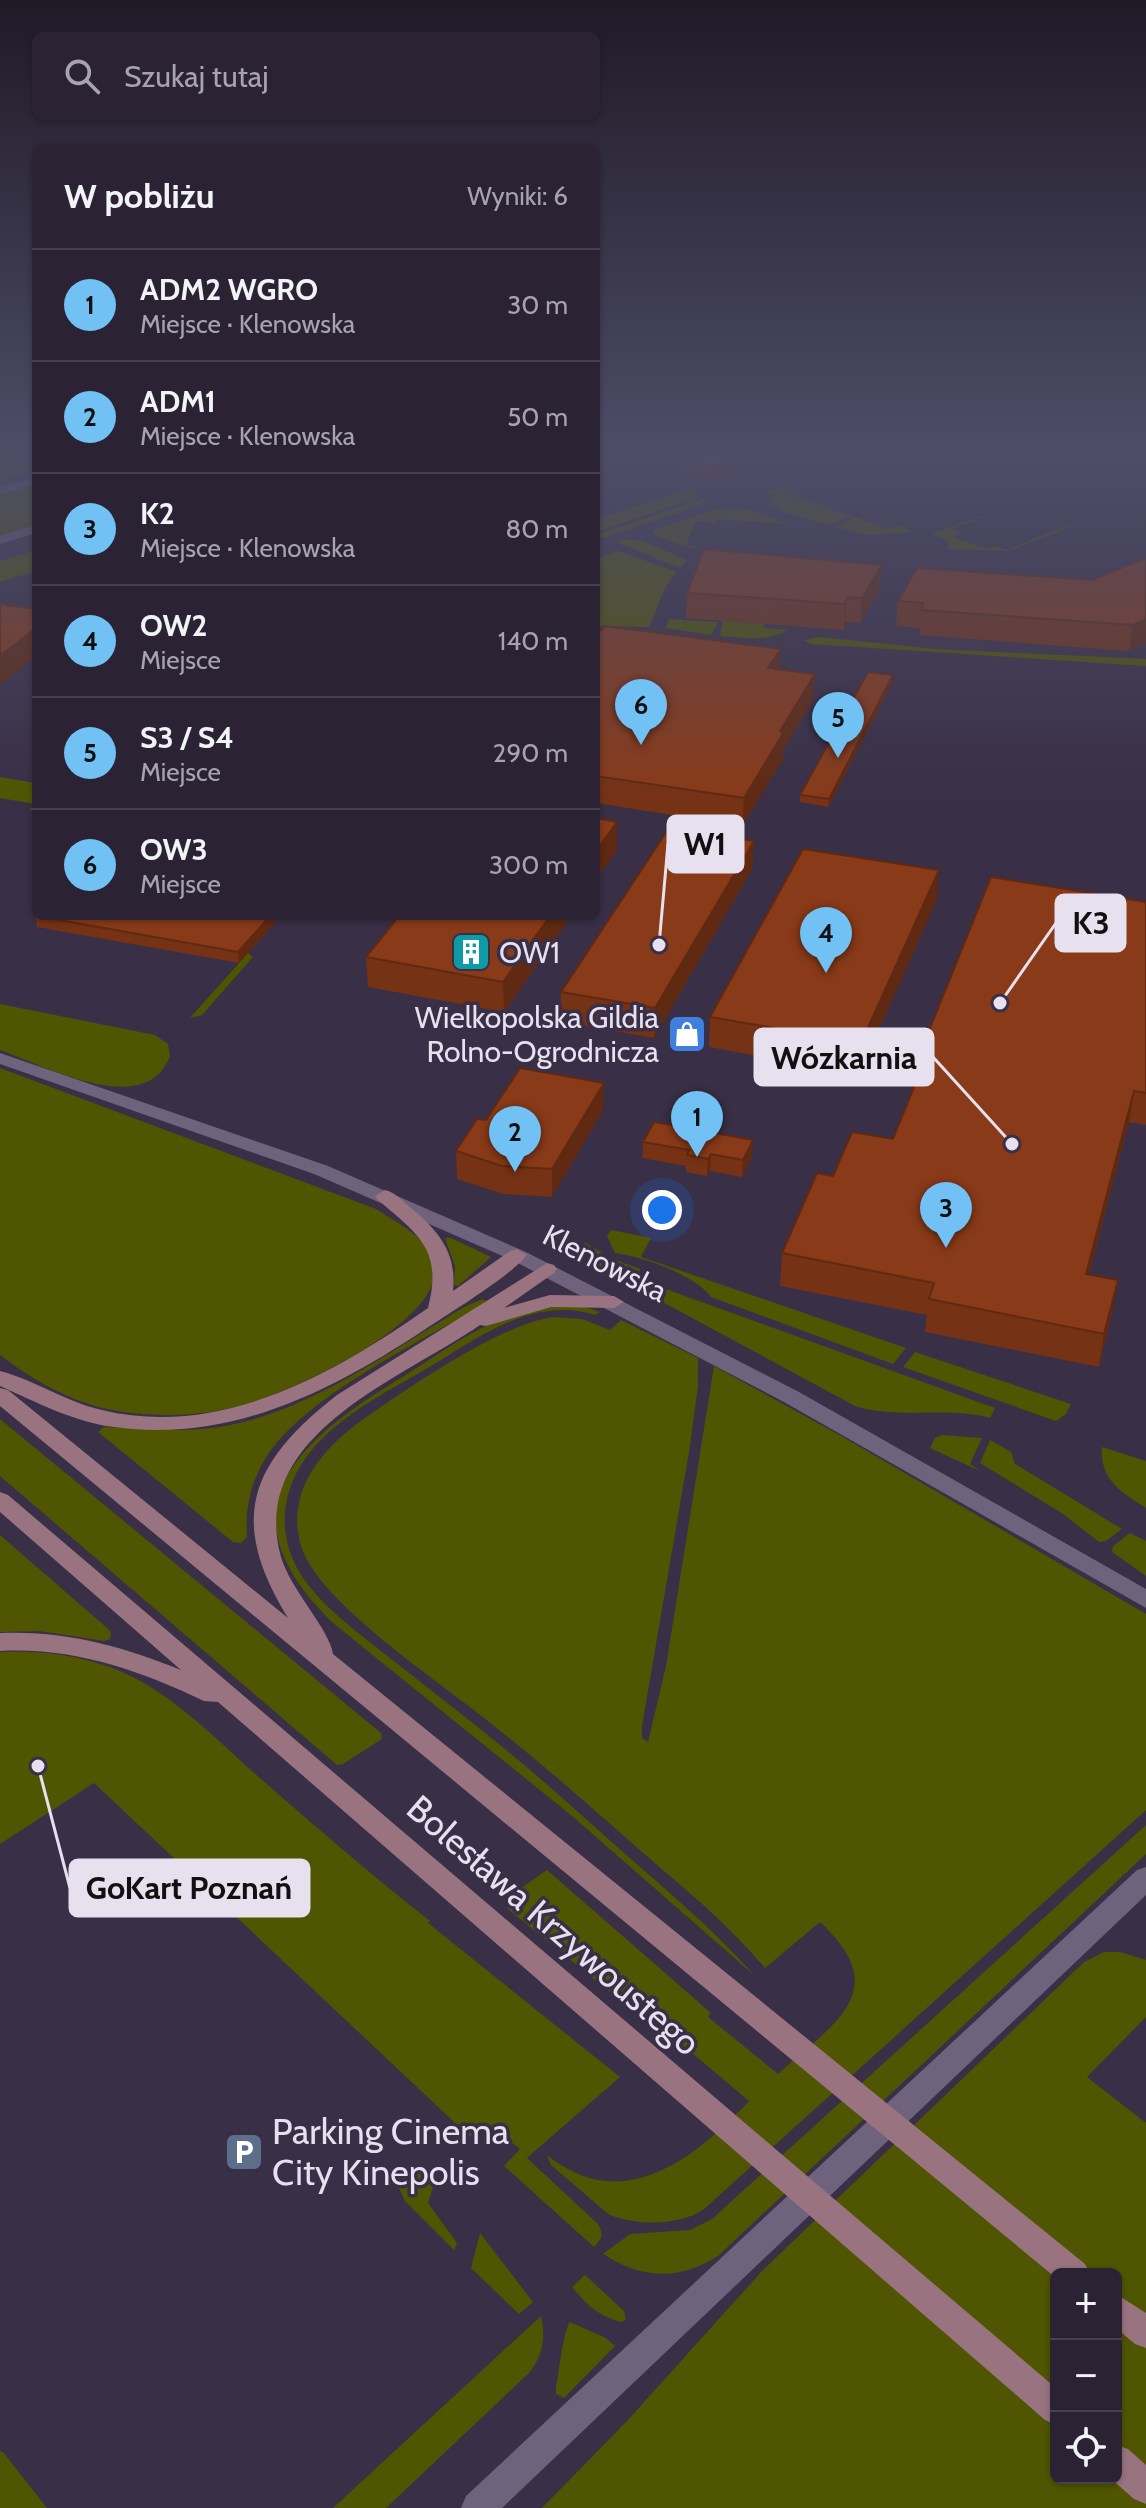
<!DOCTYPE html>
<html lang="pl">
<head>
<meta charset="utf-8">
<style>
  body { margin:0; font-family:Cabin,sans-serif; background:#332b3c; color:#f1f3f6 }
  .controls { position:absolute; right:24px; bottom:24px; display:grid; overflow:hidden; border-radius:12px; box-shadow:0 2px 6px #0004 }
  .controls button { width:72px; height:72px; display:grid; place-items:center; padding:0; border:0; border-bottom:2px solid #47404f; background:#2b2334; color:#f1f3f6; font:40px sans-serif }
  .you { position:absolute; left:662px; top:1210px; width:28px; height:28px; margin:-20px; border:6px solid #fff; border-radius:50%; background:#1a73e8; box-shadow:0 0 0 12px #1a73e833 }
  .badge { display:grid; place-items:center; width:52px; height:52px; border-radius:50%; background:#72c1f5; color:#111; font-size:26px; font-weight:700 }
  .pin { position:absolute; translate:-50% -66px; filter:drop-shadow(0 2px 4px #0008) }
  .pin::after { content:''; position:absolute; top:42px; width:28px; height:24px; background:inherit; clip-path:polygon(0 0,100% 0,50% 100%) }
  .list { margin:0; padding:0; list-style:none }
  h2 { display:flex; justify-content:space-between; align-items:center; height:104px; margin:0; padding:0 32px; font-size:34px }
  h2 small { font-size:26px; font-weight:400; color:#a6a4ac }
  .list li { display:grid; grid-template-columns:52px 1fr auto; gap:24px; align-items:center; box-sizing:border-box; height:112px; padding:0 32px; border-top:2px solid #47404f }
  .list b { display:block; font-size:30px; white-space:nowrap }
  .list p { margin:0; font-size:26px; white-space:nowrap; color:#a6a4ac }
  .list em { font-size:26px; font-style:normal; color:#a6a4ac }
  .icon { flex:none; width:44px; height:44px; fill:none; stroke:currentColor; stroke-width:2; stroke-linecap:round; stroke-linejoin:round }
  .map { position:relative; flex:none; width:1146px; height:2508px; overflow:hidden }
  .search { position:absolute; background:#2b2334; box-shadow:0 2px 6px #0004; left:32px; top:32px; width:568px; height:88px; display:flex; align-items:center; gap:20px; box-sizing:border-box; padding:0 28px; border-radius:12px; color:#a6a4ac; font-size:30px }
  .panel { position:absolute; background:#2b2334; box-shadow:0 2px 6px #0004; left:32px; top:144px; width:568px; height:776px; border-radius:12px }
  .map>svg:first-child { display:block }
  .green { fill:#505501; fill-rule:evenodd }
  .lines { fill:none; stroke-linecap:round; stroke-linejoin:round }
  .minor { fill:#6e627d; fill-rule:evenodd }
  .tertiary { fill:#6e627d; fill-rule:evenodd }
  .secondary { fill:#997380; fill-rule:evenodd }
  .wall { fill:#763215 }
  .shaded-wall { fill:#602911 }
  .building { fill:#893a18; stroke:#602911; stroke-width:2 }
  .labels { text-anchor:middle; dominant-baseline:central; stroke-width:7; stroke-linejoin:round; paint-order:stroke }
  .poi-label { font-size:30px; fill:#e6e0ef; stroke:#392f46; text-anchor:start }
  .street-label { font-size:30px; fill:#e6e0ef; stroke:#392f46 }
  .near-street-label { font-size:36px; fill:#e6e0ef; stroke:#392f46 }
  .near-poi-label { font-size:36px; fill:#e6e0ef; stroke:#392f46; text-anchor:start }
  .leader { fill:none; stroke:#e6e0ef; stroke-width:3 }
  .callout-dot { fill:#e6e0ef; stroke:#392f46; stroke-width:3 }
  .callout { fill:#e6e0ef; stroke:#e6e0ef; stroke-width:3 }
  .callout-label { font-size:32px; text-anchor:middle; font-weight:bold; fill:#111 }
</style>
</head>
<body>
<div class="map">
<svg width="1146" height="2508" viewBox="0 0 1146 2508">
  <rect width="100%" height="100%" fill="#392f46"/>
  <!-- green -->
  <path class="green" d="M4 451H18L32 470 0 480V455Z
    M36 484V525L0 536V496Z
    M786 487 790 488 784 492 851 516 828 525 777 510 780 508 769 504 770 497 766 491Z
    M689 488 698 491 699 497 596 532V519Z
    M705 498V502L698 506 604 538 596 535Z
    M721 508 752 509 750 510 789 524 717 519 715 523 696 521 686 545 697 546 692 549 652 534 655 529Z
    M980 516 993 519 983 517 951 529 960 533 953 537 987 549 996 546 1007 550 1063 527 1055 524 1070 527 1009 551 948 549 949 541 931 534Z
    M855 517 888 529 901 526 912 532 866 535 835 527Z
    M629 539 643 541 687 560 681 567 672 565 616 542Z
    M36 550V571L0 582V561Z
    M618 551 677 572 666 586 649 627 596 626V559Z
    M669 619 717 622 718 623 711 635 666 628Z
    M723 621 765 624 764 628 788 630C767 642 746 638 720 636Z
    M819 637 937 649 1146 659V666L857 647 811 644 804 640Z
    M0 777 36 783V811L29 810 35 804 0 798Z
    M248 953 253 957 202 1015 190 1018Z
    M0 1004 155 1035 168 1044 170 1056C146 1121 43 1065 0 1050Z
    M0 1068 376 1209C396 1222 427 1237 434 1261 451 1321 286 1394 240 1406 209 1414 176 1417 144 1414 87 1411 44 1388 0 1355Z
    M611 1230 651 1238 641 1257 906 1348 893 1364 711 1297C695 1275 644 1257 615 1253L607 1236Z
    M445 1238H451L491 1257 458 1286 454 1285 455 1266Z
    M584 1242 610 1258 640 1269V1276L629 1286C611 1276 584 1267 584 1242Z
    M660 1287 995 1408 990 1418C946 1406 899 1420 855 1406L657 1299 654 1291Z
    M483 1299 486 1301 477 1308C415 1345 300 1399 264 1461 250 1485 245 1510 247 1537L241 1543 233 1542 98 1432 104 1427C144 1428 181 1433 220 1427 310 1412 390 1351 466 1306Z
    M546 1306H582L600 1312 595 1315C533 1295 478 1338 428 1368 371 1401 292 1438 285 1513 283 1539 292 1565 309 1586 329 1611 356 1631 381 1651 419 1681 457 1710 495 1741 539 1776 581 1815 623 1852 669 1892 715 1931 755 1976L572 1816 333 1623C217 1510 296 1441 404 1376 433 1358 462 1336 493 1323 510 1316 529 1312 546 1306Z
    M554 1317 582 1319 610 1330 621 1320 698 1358V1387L689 1452 642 1726V1738L648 1742 666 1666 714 1366 843 1437 1146 1614V1810L703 2210C678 2226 635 2226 608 2214L551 2165 547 2155C623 2217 695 2158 749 2101L679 2042 675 2045 508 1909 504 1900 547 1870 711 2013 708 2017 778 2074C831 2025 896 1992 820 1922L765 1968C728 1924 685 1889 642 1852 593 1809 545 1766 494 1726 445 1685 319 1604 301 1546 283 1484 332 1439 378 1409 420 1380 505 1323 554 1317Z
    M915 1352 1071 1404 1066 1414 1056 1421 903 1367Z
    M0 1419 381 1733 382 1739 343 1764 337 1765 0 1476Z
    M942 1435 982 1438 970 1464 980 1471 930 1448 935 1438Z
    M990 1440 1011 1452 1015 1464 1122 1529 1106 1541 1099 1542 1063 1514 980 1463Z
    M1102 1447 1146 1461V1508C1122 1493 1099 1479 1102 1447Z
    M1130 1533 1146 1541V1576L1112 1552 1113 1546Z
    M0 1535 106 1627 111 1632 110 1639 104 1641 40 1631 0 1632Z
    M0 1652C44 1650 91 1656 131 1676 177 1699 214 1737 252 1771 310 1822 369 1873 430 1921L428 1923 620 2077 527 2158 598 2224C604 2234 602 2239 594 2247L504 2166 520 2149 486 2123 470 2137 94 1783 0 1844Z
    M1146 1825V1854L718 2256C678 2281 642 2279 603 2254L630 2234 690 2230 712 2219Z
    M1104 1952H1120L1146 1960V2017L1087 2077 1146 2123V2508H542L627 2421 762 2271 1084 1962ZM1056 2274H1116V2478H1056Z
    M417 2166H426L437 2174 428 2203 457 2243 454 2250 405 2201 398 2186 399 2173 405 2167Z
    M480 2233 533 2302 519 2314 471 2268Z
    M585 2275 624 2311 626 2319 622 2322C599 2317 586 2304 572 2287Z
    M541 2316C546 2338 543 2355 529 2373L386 2508H333Z
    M570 2322 606 2338 615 2346 564 2398 556 2394V2387C559 2373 563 2331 570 2322Z
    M0 2451 3 2452 47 2508H0Z"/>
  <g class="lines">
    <!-- minor -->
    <path class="minor" d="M36 477V484L0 495V487Z
      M0 1053 328 1166 526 1252 799 1392 1146 1589V1608L784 1402 512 1260 314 1174 0 1064Z
      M1146 1867V1895L502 2508H461L466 2496 1137 1870Z"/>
    <!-- tertiary -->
    <path class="tertiary" d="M36 525V533L0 544V536Z"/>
    <!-- secondary -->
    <path class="secondary" d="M385 1190C396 1193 403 1201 411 1208 439 1231 457 1253 453 1291L510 1251 517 1249 527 1255C512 1275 448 1314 424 1330 330 1392 230 1443 114 1427 74 1422 36 1402 0 1386V1371C35 1380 66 1402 102 1410 221 1439 335 1373 428 1308 443 1250 419 1235 378 1200L375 1196Z
      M547 1263 554 1265 557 1269 554 1273 504 1308 550 1295 614 1296 624 1302 614 1308 551 1307 486 1326 480 1325C400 1380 247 1435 281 1557 290 1589 330 1630 333 1654L1085 2264 1090 2274H1056V2278L0 1406V1388L8 1390 288 1618C227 1519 250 1463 337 1395Z
      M0 1492 8 1495 1056 2388V2425L1045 2420 218 1702 204 1701C139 1670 73 1647 0 1651V1633C63 1630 123 1646 181 1670L0 1512Z
      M1116 2294 1146 2313V2348L1135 2344 1116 2328Z
      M1116 2445 1128 2449 1146 2465V2504L1134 2499 1110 2478H1116Z"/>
  </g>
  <!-- wall -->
  <path class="wall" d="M633 451H796L710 480Z
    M1146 558 1129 651 919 635 920 628 896 626 898 601 1092 580Z
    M882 565 880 590 860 623 845 622 844 630 686 618 687 593Z
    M596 636 780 669 813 700 783 750V759L742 826 596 803Z
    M893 675V682L828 807 800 802V795Z
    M754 841 752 869 654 1038 561 1022V992Z
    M937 899 859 1074 709 1047 710 1017Z
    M1146 902V1125L1129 1122 1089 1274 1112 1313 1099 1367 925 1332 927 1315 780 1286 782 1253 833 1176 893 1139 917 1078 920 1053Z
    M36 916H281L239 963 37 927Z
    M399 916H571L504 1012 368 987 366 957Z
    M603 1110 552 1197 503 1194 457 1179 456 1151 486 1120Z
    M643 1142 752 1156 742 1177 710 1171 707 1176 686 1172V1166L642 1158Z"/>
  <!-- shaded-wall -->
  <path class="shaded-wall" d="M761 451H796L710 480 711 468Z
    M882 565 880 590 860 623 862 598Z
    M847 597 845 622 844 630 845 604Z
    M1146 619V643L1129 651 1133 625Z
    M36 628V656L0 685V656Z
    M781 649 779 675 768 668Z
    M815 674 813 700 783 750V759L742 826 744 798 780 731Z
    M893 675V682L828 807 829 799Z
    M617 822V850L596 880V851Z
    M754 841 752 869 654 1038 655 1008Z
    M939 870 937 899 859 1074 861 1043Z
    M270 916H281L239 963 238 952Z
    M550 916H571L504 1012 503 982Z
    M604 1083 603 1110 552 1197V1169Z
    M1134 1091 1129 1122 1080 1306 1086 1274Z
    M753 1140 752 1156 742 1177 743 1160Z
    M711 1154 710 1171 707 1176 708 1159Z
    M1118 1280 1112 1313 1099 1367 1104 1334Z"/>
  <!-- building -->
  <path class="building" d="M665 451H761L711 468Z
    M704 549 882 565 862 598 847 597 845 604 687 593Z
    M1146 558V619L1133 625 922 610 923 603 898 601 917 568 1092 580Z
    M0 604 36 609V628L0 656Z
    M605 626 781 649 768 668 815 674 780 731 784 732 744 798 596 776V636Z
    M868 672 893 675 829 799 800 795Z
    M596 818 617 822 596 851Z
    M669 828 754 841 655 1008 561 992Z
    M803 849 939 870 861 1043 710 1017Z
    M991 877 1146 902V1093L1134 1091 1086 1274 1118 1280 1104 1334 929 1299 934 1283 782 1253 817 1173 833 1176 852 1132 893 1139 927 1055 920 1053Z
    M37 916H270L238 952Z
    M399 916H550L503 982 366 957Z
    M520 1068 604 1083 552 1169 502 1166 456 1151 477 1119 486 1120Z
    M654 1122 753 1140 743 1160 711 1154 708 1159 687 1155 689 1150 643 1142Z"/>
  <!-- sky -->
  <linearGradient id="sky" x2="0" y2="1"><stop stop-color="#1f1a26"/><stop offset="0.56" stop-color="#4e4d68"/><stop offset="1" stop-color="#4e4d68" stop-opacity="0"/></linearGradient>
  <rect width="1146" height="803" fill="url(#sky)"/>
  <!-- icons -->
  <defs>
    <symbol id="building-square" viewBox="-11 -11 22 22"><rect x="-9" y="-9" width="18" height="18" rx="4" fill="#0f9aa8" stroke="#392f46"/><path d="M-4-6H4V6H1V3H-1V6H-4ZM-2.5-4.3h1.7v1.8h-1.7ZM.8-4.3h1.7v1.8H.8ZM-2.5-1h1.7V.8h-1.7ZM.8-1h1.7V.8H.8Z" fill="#fff"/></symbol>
    <symbol id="shop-square" viewBox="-11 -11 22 22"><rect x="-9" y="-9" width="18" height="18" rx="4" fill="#3f7fe0" stroke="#392f46"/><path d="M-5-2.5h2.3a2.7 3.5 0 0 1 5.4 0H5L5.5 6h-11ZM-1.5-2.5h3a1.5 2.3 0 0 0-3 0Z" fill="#fff"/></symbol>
    <symbol id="parking-square" viewBox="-11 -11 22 22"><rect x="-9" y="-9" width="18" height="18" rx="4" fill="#5c6f8a" stroke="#392f46"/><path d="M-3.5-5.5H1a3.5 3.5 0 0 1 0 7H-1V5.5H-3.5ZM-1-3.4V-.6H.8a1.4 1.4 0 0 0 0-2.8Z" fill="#fff"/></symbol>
  </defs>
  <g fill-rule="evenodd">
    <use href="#building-square" x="449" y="930" width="44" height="44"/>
    <use href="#shop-square" x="665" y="1012" width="44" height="44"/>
    <use href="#parking-square" x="222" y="2130" width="44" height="44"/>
  </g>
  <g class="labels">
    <!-- poi labels -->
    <g class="poi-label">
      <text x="499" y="952">OW1</text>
      <text x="659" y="1017" text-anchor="end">Wielkopolska Gildia<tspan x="659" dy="34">Rolno-Ogrodnicza</tspan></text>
    </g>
    <!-- street labels -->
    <g class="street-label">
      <text transform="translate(605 1263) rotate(27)">Klenowska</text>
    </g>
    <!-- near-street labels -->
    <g class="near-street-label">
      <text transform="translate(554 1925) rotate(41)">Bolesława Krzywoustego</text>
    </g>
    <!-- near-poi labels -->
    <g class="near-poi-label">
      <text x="272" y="2131">Parking Cinema<tspan x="272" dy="41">City Kinepolis</tspan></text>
    </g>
  </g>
  <!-- callouts -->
  <path class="leader" d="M659 945L668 844M1000 1003L1056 923M1012 1144L933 1057M38 1766L70 1888"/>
  <g class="callout-dot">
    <circle cx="659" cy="945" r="8"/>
    <circle cx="1000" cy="1003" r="8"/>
    <circle cx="1012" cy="1144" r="8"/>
    <circle cx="38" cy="1766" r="8"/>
  </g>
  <g class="callout">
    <rect x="668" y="816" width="75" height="56" rx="8"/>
    <rect x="1056" y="895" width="69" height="56" rx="8"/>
    <rect x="755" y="1029" width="178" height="56" rx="8"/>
    <rect x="70" y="1860" width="239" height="56" rx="8"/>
  </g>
  <g class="callout-label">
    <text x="705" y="855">W1</text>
    <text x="1091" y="934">K3</text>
    <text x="844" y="1069">Wózkarnia</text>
    <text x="189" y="1899">GoKart Poznań</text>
  </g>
</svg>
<div class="controls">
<button>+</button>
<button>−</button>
<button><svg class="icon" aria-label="locate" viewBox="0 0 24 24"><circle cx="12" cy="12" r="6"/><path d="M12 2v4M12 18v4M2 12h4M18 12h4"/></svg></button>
</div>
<div class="you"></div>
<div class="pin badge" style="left:697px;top:1157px">1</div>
<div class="pin badge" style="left:515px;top:1172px">2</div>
<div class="pin badge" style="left:946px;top:1248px">3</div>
<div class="pin badge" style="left:826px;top:973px">4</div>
<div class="pin badge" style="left:838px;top:758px">5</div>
<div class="pin badge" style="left:641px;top:745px">6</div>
<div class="search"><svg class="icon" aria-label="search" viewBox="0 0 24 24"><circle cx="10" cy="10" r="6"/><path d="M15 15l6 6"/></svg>Szukaj tutaj</div>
<section class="panel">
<h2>W pobliżu<small>Wyniki: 6</small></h2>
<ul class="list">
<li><span class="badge">1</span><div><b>ADM2 WGRO</b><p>Miejsce · Klenowska</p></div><em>30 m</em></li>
<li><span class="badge">2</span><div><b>ADM1</b><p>Miejsce · Klenowska</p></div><em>50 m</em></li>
<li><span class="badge">3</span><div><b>K2</b><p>Miejsce · Klenowska</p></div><em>80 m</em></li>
<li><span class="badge">4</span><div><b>OW2</b><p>Miejsce</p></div><em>140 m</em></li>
<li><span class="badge">5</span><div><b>S3 / S4</b><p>Miejsce</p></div><em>290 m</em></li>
<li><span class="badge">6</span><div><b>OW3</b><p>Miejsce</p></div><em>300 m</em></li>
</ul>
</section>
</div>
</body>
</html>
